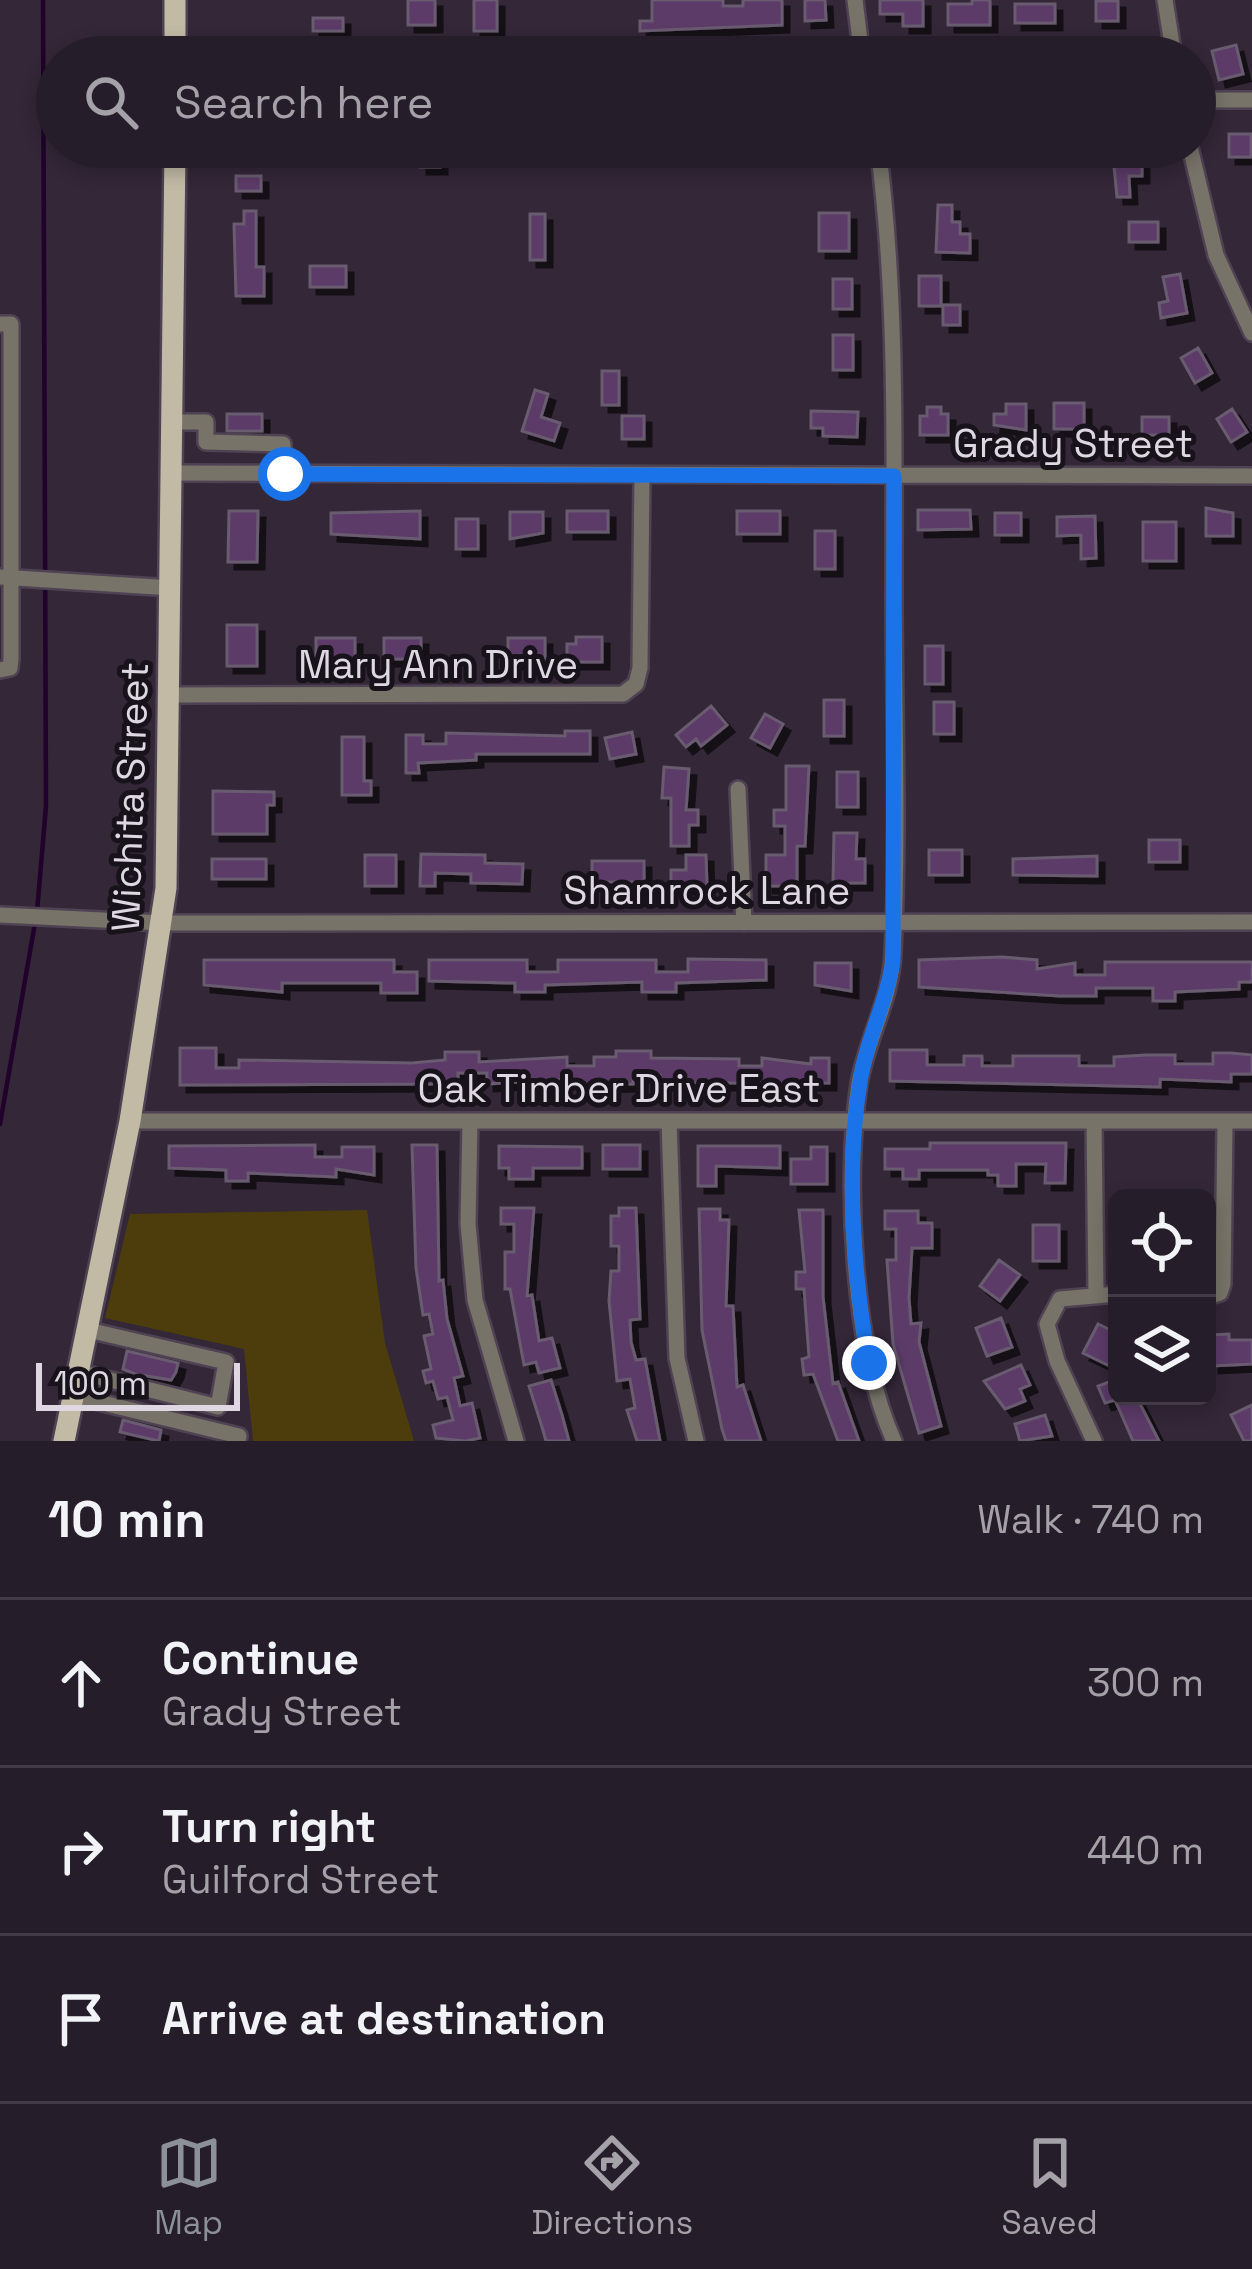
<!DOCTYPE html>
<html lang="en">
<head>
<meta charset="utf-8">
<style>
  body { margin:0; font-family:"Space Grotesk",sans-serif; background:#2e2632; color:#f1f3f6 }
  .controls { position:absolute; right:36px; bottom:36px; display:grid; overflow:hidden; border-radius:18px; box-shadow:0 6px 18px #0003 }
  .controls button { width:108px; height:108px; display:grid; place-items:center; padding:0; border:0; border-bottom:3px solid #423b47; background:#261d2a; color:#f1f3f6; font:60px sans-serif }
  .scale { position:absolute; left:36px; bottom:30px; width:204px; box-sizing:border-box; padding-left:12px; border:6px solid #dfd7e2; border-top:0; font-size:33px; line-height:42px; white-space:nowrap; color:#dfd7e2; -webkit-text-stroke:9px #18121a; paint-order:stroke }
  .stop { position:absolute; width:36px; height:36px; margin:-27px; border:9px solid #1a73e8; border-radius:50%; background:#fff }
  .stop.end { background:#1a73e8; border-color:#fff; box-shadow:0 3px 12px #0008 }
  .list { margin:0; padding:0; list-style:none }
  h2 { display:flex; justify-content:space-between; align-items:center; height:156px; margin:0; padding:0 48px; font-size:51px }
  h2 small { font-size:39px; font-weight:400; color:#a4a2a8 }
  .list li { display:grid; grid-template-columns:78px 1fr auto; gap:36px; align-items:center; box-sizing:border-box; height:168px; padding:0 48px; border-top:3px solid #423b47 }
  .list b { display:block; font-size:45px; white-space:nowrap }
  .list p { margin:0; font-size:39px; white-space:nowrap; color:#a4a2a8 }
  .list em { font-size:39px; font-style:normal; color:#a4a2a8 }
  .icon { flex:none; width:66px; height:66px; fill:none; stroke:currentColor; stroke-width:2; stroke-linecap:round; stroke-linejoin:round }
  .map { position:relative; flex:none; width:1252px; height:1441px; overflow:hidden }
  .search { position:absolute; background:#261d2a; box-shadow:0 6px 18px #0003; left:36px; right:36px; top:36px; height:132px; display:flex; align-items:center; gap:30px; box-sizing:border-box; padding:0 42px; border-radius:66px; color:#a4a2a8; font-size:45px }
  .sheet { height:660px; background:#261d2a }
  nav { display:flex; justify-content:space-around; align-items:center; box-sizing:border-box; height:168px; border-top:3px solid #423b47; background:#261d2a; font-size:33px; color:#a4a2a8 }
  nav a { display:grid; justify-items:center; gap:6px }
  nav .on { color:#8c9099 }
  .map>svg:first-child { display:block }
  .green { fill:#4e3d0c }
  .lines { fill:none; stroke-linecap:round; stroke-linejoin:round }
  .stream { stroke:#21022b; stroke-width:4.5 }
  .building { fill:#5b3a68; stroke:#695b6f; stroke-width:3; filter:url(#shadow) }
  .minor-casing { stroke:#4f4353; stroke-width:20 }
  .major-casing { stroke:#4f4353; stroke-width:26 }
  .minor { stroke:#777369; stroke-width:15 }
  .major { stroke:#c3baa6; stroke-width:21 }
  .route { stroke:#1a73e8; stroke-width:15 }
  .labels { text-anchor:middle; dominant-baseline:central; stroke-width:10; stroke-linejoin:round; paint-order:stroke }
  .street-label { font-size:39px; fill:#dfd7e2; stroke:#18121a }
</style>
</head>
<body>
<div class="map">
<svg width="1252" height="1441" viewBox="0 0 1252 1441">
  <defs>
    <filter id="shadow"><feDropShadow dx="7" dy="7" stdDeviation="0" flood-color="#0009"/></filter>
  </defs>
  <rect width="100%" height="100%" fill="#332738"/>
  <!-- green -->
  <path class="green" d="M367 1210 385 1343 414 1441H253L244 1349 105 1318 130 1214Z"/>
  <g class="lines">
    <!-- stream -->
    <path class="stream" d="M37 912 46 806 43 0
      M0 1124 35 923"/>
  </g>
  <!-- building -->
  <path class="building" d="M408 0H435V25H408Z
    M474 0H497V31H474Z
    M652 0H723V6H743V0H782V25L640 31V21H652Z
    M805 0H825L826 20 805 21Z
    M880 0H923V26H903V14H880Z
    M972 0H990V25H948V4H972Z
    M1096 1H1118V21H1096Z
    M1015 4H1055V23H1015Z
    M313 18H343V31H313Z
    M1236 45 1243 74 1219 80 1212 51Z
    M1229 134H1251V157H1229Z
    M420 151H440V167H420Z
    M1113 156H1142V176H1129L1130 197H1117Z
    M236 176H261V191H236Z
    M938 205H952V222H960V234H970V253L936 252Z
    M244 211H256V267H264V296H236L234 224H244Z
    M819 213H849V251H819Z
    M530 214H545V260H530Z
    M1129 222H1158V242H1129Z
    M310 266H346V287H310Z
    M1180 274 1187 313 1161 318 1159 303 1168 301 1163 277Z
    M919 276H941V306H919Z
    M833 279H852V309H833Z
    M943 305H960V325H943Z
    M833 335H853V370H833Z
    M1198 348 1212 373 1195 383 1181 358Z
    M602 371H619V405H602Z
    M535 390 548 394 541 417 560 423 554 441 522 431Z
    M1054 403H1084V429H1054Z
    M1006 404H1026V430L994 425V414H1006Z
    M927 407H941V414H948V435H920V416H927Z
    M1232 409 1247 432 1231 442 1217 419Z
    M811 411 858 412 857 437 823 436V428H811Z
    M227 414H262V431H227Z
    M622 416H644V439H622Z
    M1142 417H1169V435H1142Z
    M1206 508 1233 513V536H1206Z
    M918 510H970L971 529 918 530Z
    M229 511H258L257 562H228Z
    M420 511V539L331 534V513Z
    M567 511H608V532H567Z
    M737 511H780V534H737Z
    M510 512H543V533L510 539Z
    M995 513H1021V535H995Z
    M1095 516 1096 558 1081 559V535L1057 536V517Z
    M456 519H478V549H456Z
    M1143 522H1176V561H1143Z
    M815 531H835V569H815Z
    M227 625H257V666H227Z
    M576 637H602V662H567V644H576Z
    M316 638H355V659H316Z
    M384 638H421V659H384Z
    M508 638H545V662H508Z
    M925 646H943V684H925Z
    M824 700H844V736H824Z
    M934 702H954V734H934Z
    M711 706 727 725 701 746 696 739 686 747 676 735Z
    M765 714 783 724 770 748 751 738Z
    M565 731H590V754H476V760L418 763 419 773H406V735H423V744H446V733L565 736Z
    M632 732 636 754 610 759 605 738Z
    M342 737H364V781H371V795H342Z
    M786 766H809L805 846H797V886H766V855H785V826H774V810H786Z
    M664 767 689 769 686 810H698V825H689V846H671V798H662Z
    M837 772H858V807H837Z
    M213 791 274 792V805H267V834H213Z
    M834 833H857L856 859H865V883H833Z
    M1149 840H1180V862H1149Z
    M929 850H962V875H929Z
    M421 854 485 855V863L523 864 522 884 471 883V874L435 873V886H420Z
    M365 855H396V886H365Z
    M686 855H706L707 887H671V870H686Z
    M1097 856V876L1013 875V859Z
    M212 859H266V879H212Z
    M592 861H644V882H592Z
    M1002 957 1037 960V969L1075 963V975H1105V962H1252V982H1239V989L1175 992V1001H1153V988H1096V996H1060L919 987V960Z
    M688 959 766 960V980L676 983V992H642V982L545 985V992H515V983L429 981V960H527V972H558V960H656V972H688Z
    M204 960H394V972H417V993H381V983H282V992L204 985Z
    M815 963H851V991L815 985Z
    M180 1048H216V1068H239V1060L412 1063 445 1060V1052H479V1062L567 1057V1066H594V1057H616V1051H651V1058L739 1059V1066H762V1058L811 1064V1058H829V1083H660V1075H633V1084L572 1085V1079L487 1084V1073H458V1084L180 1085Z
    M890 1050H927V1065H964V1056H982V1066H1013V1056H1079V1066H1114V1057L1146 1055H1175V1064H1213V1053H1231L1252 1055V1074H1231V1082L1160 1079V1087L890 1081Z
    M930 1143H1066L1065 1183H1045L1046 1164H1016V1186H998V1175H988V1170H919V1179H903V1169H885V1149H930Z
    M315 1145V1157H342V1147H374V1175L336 1169V1177L248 1173V1181H226V1170L169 1168V1146Z
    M412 1145H437L439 1281 443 1280 447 1319 463 1376 454 1378 460 1406 472 1403 480 1438 465 1441 436 1438 433 1425 453 1420 447 1397 438 1399 433 1381 426 1383 423 1371 431 1369 424 1336 433 1334 429 1314 423 1315 416 1268Z
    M603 1145H640V1169H603Z
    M499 1146 582 1147V1168H533V1179H509V1168H499Z
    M698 1146H780V1168L716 1166V1186H698Z
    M811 1147H827V1184H791V1159H811Z
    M501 1208H534L527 1296 532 1295 539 1341 552 1338 560 1368 539 1373 536 1362 524 1365 510 1289H505V1252H514V1224H501Z
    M619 1208H636L640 1319 630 1320 631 1342 636 1360 645 1359 660 1441H637L627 1410 635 1408 630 1379 617 1381 609 1301 611 1271H619V1246H611V1216H619Z
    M699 1209H720V1220H729L726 1306H733L737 1387 743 1385 761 1441H726L722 1429 702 1330Z
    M799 1210H823V1297L833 1384 838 1382 859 1441H838L813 1374 804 1375 802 1359 809 1357 804 1289H796V1272H805Z
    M885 1211H918V1223H932V1248H912L909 1298 911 1324 921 1323 919 1342 941 1426 919 1433 893 1344 887 1260H896V1229H885Z
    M1033 1225H1059V1261H1033Z
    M999 1260 1020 1275 1000 1301 980 1286Z
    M1001 1318 1012 1347 987 1356 976 1328Z
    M1098 1324 1117 1333 1110 1366 1083 1353Z
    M1229 1334V1340H1252V1364L1212 1366 1211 1335Z
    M127 1351 178 1363 176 1372 171 1380 135 1374 123 1369Z
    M1021 1365 1030 1385 1020 1389 1025 1401 1005 1409 984 1381Z
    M1117 1379V1396H1136L1159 1441H1133L1115 1400 1105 1403 1098 1386Z
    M551 1380 562 1415 569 1441H546L542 1427 529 1386Z
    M1252 1405V1441H1244L1231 1415Z
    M1045 1415 1052 1436 1020 1441 1015 1424Z
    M123 1420 161 1430 159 1441 120 1432Z"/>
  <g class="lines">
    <defs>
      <path id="minor" d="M855 0 862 57
        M1165 0 1174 57
        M175 56 413 57
        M1195 100H1252
        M878 147C897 295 894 441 894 590 894 711 899 832 893 953 891 1000 867 1038 859 1084 844 1181 853 1351 894 1441
        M1190 147 1216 255 1252 333
        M0 324H11V659L10 668 0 670
        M174 422H206V442L283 444 285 474
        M174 473 1252 476
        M0 577 172 588
        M171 695 623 694 636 684 640 668 642 476
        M738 789 744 923
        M0 915 163 923 1252 922
        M130 1121H1252
        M470 1121 468 1224 475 1300 516 1441
        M669 1121 677 1358 696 1441
        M1094 1121 1096 1294
        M1207 1297 1220 1293 1223 1284 1225 1121
        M79 1372 218 1407 226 1362 88 1330
        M74 1396 239 1436 238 1441
        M1094 1441 1057 1361 1047 1324 1060 1299 1117 1294"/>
      <path id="major" d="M175 57V0
        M64 1441 130 1121 166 888 175 147"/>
    </defs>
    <!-- minor casing -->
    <use href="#minor" class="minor-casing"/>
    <!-- major casing -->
    <use href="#major" class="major-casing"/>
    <!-- minor -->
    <use href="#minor" class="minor"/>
    <!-- major -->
    <use href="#major" class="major"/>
  </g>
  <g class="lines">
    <!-- route -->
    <path class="route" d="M285 474 894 476 893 961C887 1001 868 1036 861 1076 845 1167 853 1273 869 1363"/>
  </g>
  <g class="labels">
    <!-- street labels -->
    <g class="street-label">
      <text x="1073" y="443">Grady Street</text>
      <text x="438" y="664">Mary Ann Drive</text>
      <text transform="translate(130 797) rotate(-88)">Wichita Street</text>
      <text x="707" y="890">Shamrock Lane</text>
      <text x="619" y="1088">Oak Timber Drive East</text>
    </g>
  </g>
</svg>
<div class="controls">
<button><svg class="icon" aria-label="locate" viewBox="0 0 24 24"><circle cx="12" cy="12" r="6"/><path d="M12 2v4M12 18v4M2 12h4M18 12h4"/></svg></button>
<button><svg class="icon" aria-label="layers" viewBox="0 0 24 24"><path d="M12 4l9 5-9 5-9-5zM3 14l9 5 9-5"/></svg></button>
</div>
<div class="scale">100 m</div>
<div class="stop" style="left:285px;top:474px"></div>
<div class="stop end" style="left:869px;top:1363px"></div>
<div class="search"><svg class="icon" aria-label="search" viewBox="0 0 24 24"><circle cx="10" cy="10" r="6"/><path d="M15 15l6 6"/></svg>Search here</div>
</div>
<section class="sheet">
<h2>10 min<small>Walk · 740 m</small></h2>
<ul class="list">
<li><svg class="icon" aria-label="ahead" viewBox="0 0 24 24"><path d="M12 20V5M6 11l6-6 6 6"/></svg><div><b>Continue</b><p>Grady Street</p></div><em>300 m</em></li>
<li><svg class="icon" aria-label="right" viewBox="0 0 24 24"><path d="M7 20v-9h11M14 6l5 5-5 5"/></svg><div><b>Turn right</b><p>Guilford Street</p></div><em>440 m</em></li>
<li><svg class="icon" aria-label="arrive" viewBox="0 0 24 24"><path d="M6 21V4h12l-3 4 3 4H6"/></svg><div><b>Arrive at destination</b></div></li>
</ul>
</section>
<nav>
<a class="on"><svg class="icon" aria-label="map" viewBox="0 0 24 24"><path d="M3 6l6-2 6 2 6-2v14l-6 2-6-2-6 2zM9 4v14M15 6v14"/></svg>Map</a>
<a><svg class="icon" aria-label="directions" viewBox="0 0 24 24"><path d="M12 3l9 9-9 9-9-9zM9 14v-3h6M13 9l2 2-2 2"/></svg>Directions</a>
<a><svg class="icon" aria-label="saved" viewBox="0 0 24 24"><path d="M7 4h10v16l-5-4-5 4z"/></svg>Saved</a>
</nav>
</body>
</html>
